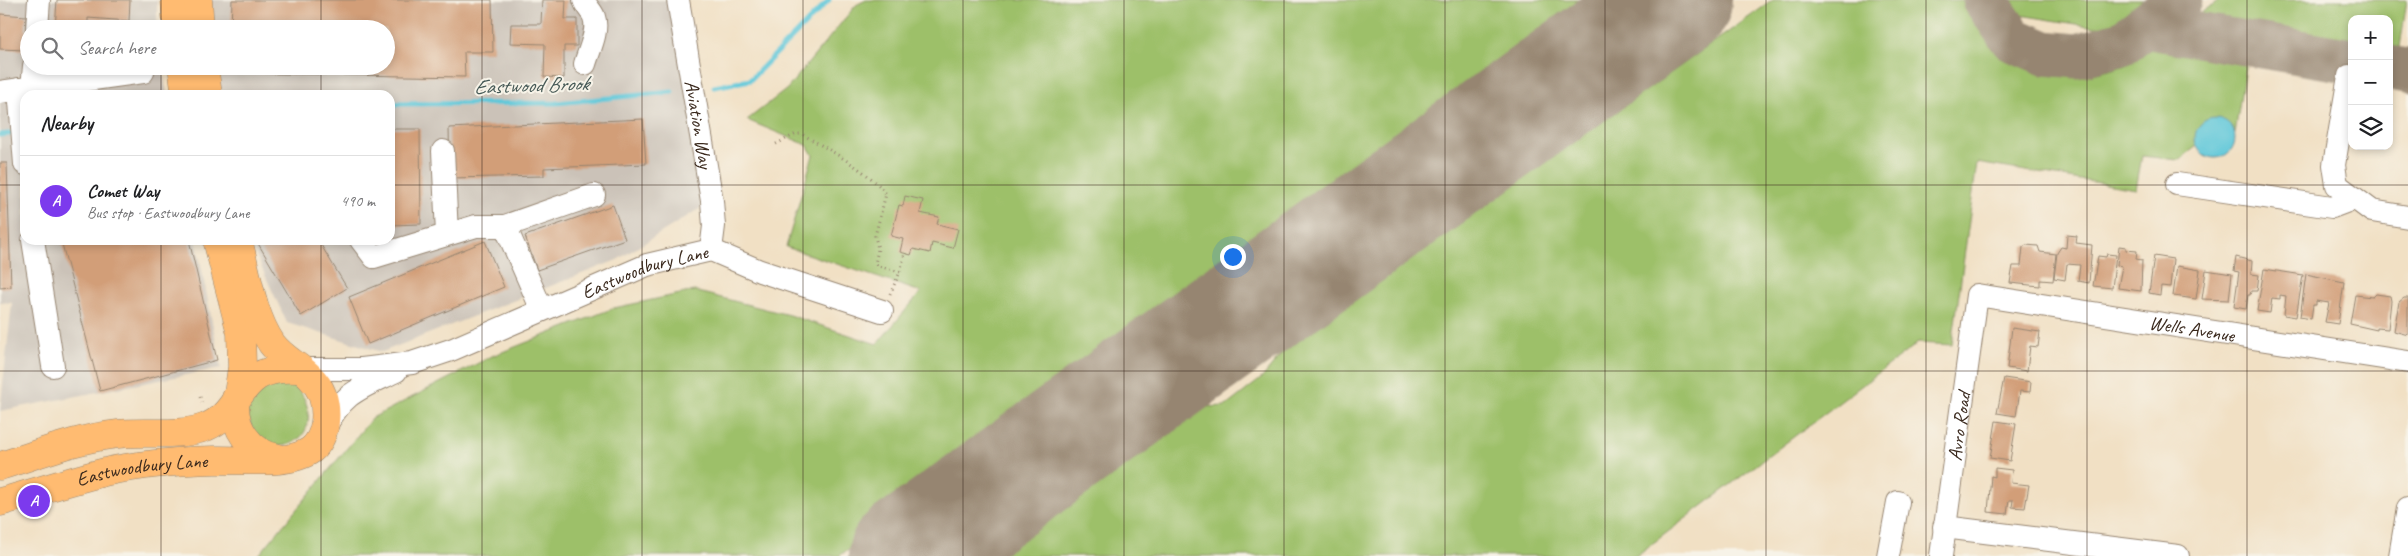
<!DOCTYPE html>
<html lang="en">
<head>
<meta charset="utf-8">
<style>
  body { margin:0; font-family:Caveat,sans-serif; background:#f6f6f6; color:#202124 }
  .controls { position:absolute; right:15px; top:15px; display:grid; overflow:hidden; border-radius:10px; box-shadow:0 2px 8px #0003 }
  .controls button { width:45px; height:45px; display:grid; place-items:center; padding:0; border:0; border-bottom:1px solid #e0e0e0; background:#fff; color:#202124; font:25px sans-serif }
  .you { position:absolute; left:1232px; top:256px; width:18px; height:18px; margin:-12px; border:4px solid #fff; border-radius:50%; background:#1a73e8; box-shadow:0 0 0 8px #1a73e833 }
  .badge { display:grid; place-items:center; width:32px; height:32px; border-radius:50%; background:#7c3aed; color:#fff; font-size:16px; font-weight:700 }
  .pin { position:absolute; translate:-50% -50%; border:2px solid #fff; box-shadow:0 1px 5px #0006 }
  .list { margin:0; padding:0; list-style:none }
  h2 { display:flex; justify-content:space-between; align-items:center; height:65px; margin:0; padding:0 20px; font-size:21px }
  h2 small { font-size:16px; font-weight:400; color:#757577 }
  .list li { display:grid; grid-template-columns:32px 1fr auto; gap:15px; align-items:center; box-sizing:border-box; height:90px; padding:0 20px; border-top:1px solid #e0e0e0 }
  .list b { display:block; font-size:19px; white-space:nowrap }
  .list p { margin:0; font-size:16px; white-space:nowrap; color:#757577 }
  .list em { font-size:16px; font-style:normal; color:#757577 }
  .icon { flex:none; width:28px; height:28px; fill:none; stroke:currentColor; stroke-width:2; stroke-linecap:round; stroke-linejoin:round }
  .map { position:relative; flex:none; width:2408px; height:556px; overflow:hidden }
  .search { position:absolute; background:#fff; box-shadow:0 2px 8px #0003; left:20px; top:20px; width:375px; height:55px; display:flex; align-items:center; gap:12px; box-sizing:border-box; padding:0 18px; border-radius:28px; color:#757577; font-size:19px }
  .panel { position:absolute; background:#fff; box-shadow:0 2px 8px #0003; left:20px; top:90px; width:375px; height:155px; border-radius:15px }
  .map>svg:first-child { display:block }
  .industrial { fill:#cbc2b8 }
  .green { fill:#9dc069; stroke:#6c7544 }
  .water { fill:#5ec7d9; stroke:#4c787c }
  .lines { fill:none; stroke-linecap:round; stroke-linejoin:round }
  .stream { stroke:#5ec7d9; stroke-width:5 }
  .taxiway { stroke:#968571; stroke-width:45 }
  .runway { stroke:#968571; stroke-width:114 }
  .building { fill:#d29e78 }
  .minor-casing { stroke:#968571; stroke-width:24 }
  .major-casing { stroke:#968571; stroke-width:29 }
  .path { stroke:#968571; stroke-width:3; stroke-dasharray:1 4; stroke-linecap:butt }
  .minor { stroke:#fff; stroke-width:22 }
  .major { stroke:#ffbb71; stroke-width:28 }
  .grid { fill:none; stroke:#3b2a1e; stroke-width:1; stroke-opacity:0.55 }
  .labels { text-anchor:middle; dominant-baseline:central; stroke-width:4; stroke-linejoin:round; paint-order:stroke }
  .street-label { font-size:20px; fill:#3b2a1e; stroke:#f7f3e8 }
  .water-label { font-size:21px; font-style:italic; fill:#465956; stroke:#f7f3e8 }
</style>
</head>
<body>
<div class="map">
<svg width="2408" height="556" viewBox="0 0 2408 556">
  <rect width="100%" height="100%" fill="#f7f3e8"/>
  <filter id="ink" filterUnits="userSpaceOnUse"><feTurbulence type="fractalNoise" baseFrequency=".02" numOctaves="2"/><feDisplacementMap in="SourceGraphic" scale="10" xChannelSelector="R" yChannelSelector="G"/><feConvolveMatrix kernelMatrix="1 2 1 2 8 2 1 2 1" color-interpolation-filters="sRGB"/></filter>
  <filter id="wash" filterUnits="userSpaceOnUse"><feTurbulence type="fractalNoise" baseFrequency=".0096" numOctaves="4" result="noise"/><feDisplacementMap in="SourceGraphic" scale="20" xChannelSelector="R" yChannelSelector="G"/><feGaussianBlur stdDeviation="1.12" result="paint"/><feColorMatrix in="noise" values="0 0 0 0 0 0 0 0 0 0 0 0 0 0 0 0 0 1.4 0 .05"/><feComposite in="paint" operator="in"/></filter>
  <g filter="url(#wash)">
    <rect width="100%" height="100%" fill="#f1e0c4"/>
    <!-- industrial -->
    <path class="industrial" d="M0 0H157V29H29V66H162L167 95H25V240H196L221 368 0 411 12 303 0 302Z
      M207 0H678L712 201 617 260 382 352 287 323 249 240H390V95H218L213 66H386V29H210Z"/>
    <!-- green -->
    <path class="green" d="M866 0H1606L1203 291 1178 297 1131 341 839 556H258L372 418 492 356 614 308 694 291 789 315 877 344 921 292 786 247 813 155 807 145 747 120 787 89 856 5Z
      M1773 0H1965C1999 46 2020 85 2085 75 2098 73 2113 70 2125 65 2141 57 2154 43 2172 41 2186 39 2231 50 2247 53L2235 134 2232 126 2195 141 2197 146 2179 160 2142 156 2136 189 1977 163 1952 345 1918 343 1636 556H988L1202 407 1226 406 1262 378 1288 346Z
      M2010 0H2149L2108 29 2020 15Z
      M2219 0H2407L2400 47 2389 54V19H2352V55L2183 26Z
      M290 382C316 400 316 443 280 446 273 447 263 443 256 441L243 401 257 383Z"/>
    <!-- water -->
    <path class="water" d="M2195 138a20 20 0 1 1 40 0a20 20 0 1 1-40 0Z"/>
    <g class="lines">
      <!-- stream -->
      <path class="stream" d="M714 87 750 80 829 0
        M390 104 556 103 672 92
        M0 135 17 133"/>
      <!-- taxiway -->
      <path class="taxiway" d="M1985 0 2012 39 2045 53 2077 56 2122 43 2180 0
        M2144 26 2352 61
        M2389 68 2408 71"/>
      <!-- runway -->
      <path class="runway" d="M905 556 1675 0"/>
    </g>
    <g id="blocks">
      <!-- building -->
      <path class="building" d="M57 0H130L129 21 88 18V29H55Z
        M232 0H492L493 52H464L465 77 231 73V66H386V29H231Z
        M542 0H566L565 19H577V46H564V78L544 77 545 44 510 43 511 24H541Z
        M0 14 26 16 25 50 0 49Z
        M643 119 646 164 544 168V176L450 178 449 128Z
        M390 129H420L421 224 390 225Z
        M0 163H7L11 287 0 288Z
        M905 196 923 200 920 213 939 217 937 224 958 229 953 248 932 243 930 253 913 249 911 255 900 252 903 239 891 236 899 205 903 206Z
        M613 205 625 239 537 270 525 236Z
        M2067 235 2077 236 2076 243 2092 245 2089 283 2078 281 2080 265 2067 264 2065 280 2054 278 2057 253 2061 247 2066 248Z
        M61 240H189L217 360 100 391Z
        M256 240H318L347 288 301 316Z
        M485 241 504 287 368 344 349 297Z
        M2026 245 2038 246 2040 252 2056 254 2053 281 2040 280V286L2010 283 2013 266H2021L2023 247Z
        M2119 246 2126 247V250L2137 251 2136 259 2142 260 2141 291 2118 288 2122 266 2117 265Z
        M2107 254 2116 255 2112 288 2093 286 2098 256 2106 257Z
        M2154 256 2173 259 2170 287 2161 286 2160 295 2149 293Z
        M2236 257 2252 261 2251 274 2259 275 2257 291H2251L2250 295H2248L2246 309 2234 307 2239 272 2234 271Z
        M2177 266 2200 270 2196 299 2173 296Z
        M2264 269 2303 275 2296 317 2284 315 2286 296 2280 295V299L2272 298 2270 313 2257 311Z
        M2206 270 2232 274 2229 300 2202 299Z
        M2306 274 2344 282 2338 324 2325 322 2329 303 2316 301V305H2313L2311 319 2300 317Z
        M2376 294 2390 296 2391 301 2388 329 2377 328V330L2350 324 2355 295 2373 297Z
        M2404 298H2408V335L2394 331 2399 302Z
        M2012 328 2040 332 2038 347 2030 346 2027 371 2007 368Z
        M2004 378 2031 382 2030 392 2020 391 2016 416 1997 413Z
        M1996 421 2016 424 2010 461 1990 458Z
        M1995 468 2012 470 2011 483 2029 485 2025 508 2012 507 2013 500H2009L2007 514 1988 512 1991 476 1995 477Z"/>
    </g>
  </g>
  <g filter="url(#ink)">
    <use href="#blocks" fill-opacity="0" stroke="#968571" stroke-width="1"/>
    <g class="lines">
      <defs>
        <g id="minor">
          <path d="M584 0C586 7 592 11 594 17 599 31 589 50 585 64"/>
          <path id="s1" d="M678 0 712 201 714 226 711 250"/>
          <path d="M37 29 39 0"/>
          <path d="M2349 76 2334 165 2337 185 2372 211 2408 217"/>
          <path d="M32 88 34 66"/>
          <path d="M19 89 25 164"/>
          <path d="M0 92 143 72"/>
          <path d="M443 151 447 234"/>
          <path d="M2177 184 2332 207 2353 199"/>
          <path d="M505 226 594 195"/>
          <path d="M33 240 53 366"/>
          <path d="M361 240 374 257 476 226H505L542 310"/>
          <path id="s2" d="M298 369H362L412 363 451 350 647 265 711 250 760 271 882 311"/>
          <path d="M324 430C343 392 359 389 396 371"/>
          <path d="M1944 527 2178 556"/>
          <path d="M1888 556 1898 502"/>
          <path id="s3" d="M1941 556 1977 295 2408 362"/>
          <path d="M2400 556 2408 508"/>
        </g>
        <g id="major">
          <path d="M175 0 177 29"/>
          <path d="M198 0 200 29"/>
          <path d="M182 66 186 95"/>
          <path d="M204 66 208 95"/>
          <path d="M217 240 241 333 242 367 238 394"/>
          <path d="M236 398C231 426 250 454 279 458"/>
          <path d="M0 466C39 454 78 438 118 434 147 431 179 437 206 427 246 411 234 364 298 369"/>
          <path id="s4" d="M0 502C36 492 72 480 109 471 143 464 179 461 214 460 241 459 289 466 311 450 327 437 328 412 322 394 313 371 286 363 272 344 252 315 247 273 238 240"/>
        </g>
      </defs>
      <!-- minor casing -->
      <use href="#minor" class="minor-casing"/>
      <!-- major casing -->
      <use href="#major" class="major-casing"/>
      <!-- path -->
      <path class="path" d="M776 144 796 134H802C824 147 874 174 886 194L875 236 878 249 875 264 878 266 900 272
        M890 294 900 272 905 253
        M200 397 202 404"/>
      <!-- minor -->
      <use href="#minor" class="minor"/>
      <!-- major -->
      <use href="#major" class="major"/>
    </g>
  </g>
  <!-- grid -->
  <path class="grid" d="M161 0V29M321 0V29M482 0V556M642 0V556M803 0V556M963 0V556M1124 0V556M1284 0V556M1445 0V556M1605 0V556M1766 0V556M1926 0V556M2087 0V556M2247 0V556M161 66V95M321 66V95M0 185H25M390 185H2408M161 240V556M321 240V556M0 371H2408"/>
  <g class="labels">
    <!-- street labels -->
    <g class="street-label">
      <text stroke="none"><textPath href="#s1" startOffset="126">Aviation Way</textPath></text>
      <text stroke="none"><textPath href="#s2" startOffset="365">Eastwoodbury Lane</textPath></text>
      <text stroke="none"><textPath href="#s3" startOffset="481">Wells Avenue</textPath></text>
      <text stroke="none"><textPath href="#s3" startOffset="131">Avro Road</textPath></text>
      <text stroke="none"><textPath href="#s4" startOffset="146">Eastwoodbury Lane</textPath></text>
    </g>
    <!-- water labels -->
    <g class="water-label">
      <text transform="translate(531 85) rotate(-2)">Eastwood Brook</text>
    </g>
  </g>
</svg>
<div class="controls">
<button>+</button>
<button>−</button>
<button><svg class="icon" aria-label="layers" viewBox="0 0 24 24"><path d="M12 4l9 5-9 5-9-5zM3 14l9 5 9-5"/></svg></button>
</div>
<div class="you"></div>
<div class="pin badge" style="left:34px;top:501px">A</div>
<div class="search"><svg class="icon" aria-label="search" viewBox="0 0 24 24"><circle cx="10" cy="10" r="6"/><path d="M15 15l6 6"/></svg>Search here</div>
<section class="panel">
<h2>Nearby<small></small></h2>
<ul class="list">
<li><span class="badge">A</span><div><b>Comet Way</b><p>Bus stop · Eastwoodbury Lane</p></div><em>490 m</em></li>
</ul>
</section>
</div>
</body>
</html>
